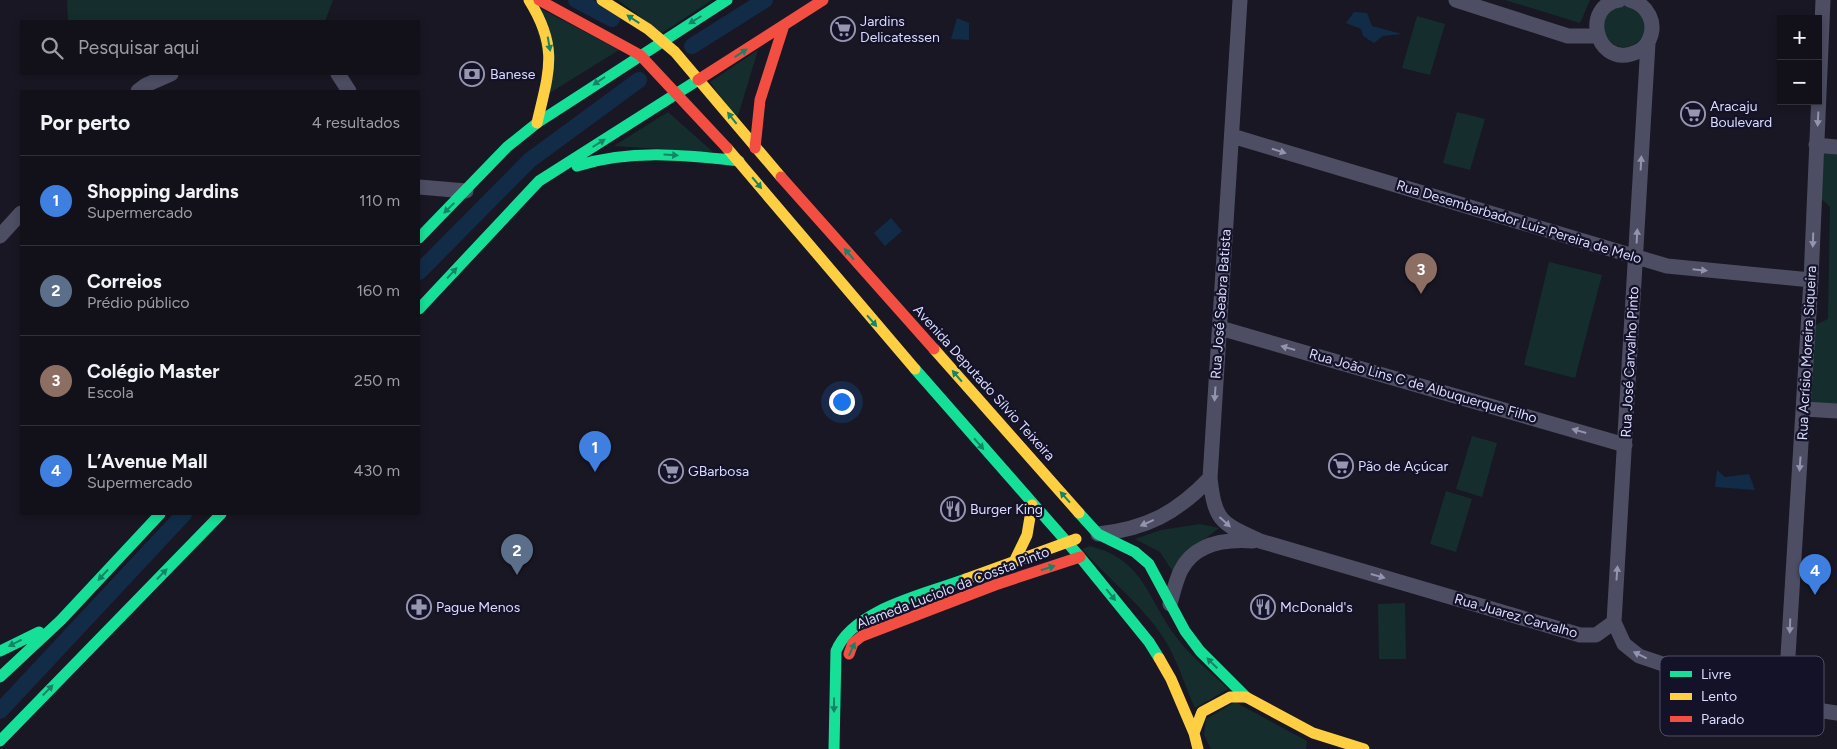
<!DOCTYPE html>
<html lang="pt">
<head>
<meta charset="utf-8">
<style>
  body { margin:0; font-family:Figtree,sans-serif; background:#1f1f27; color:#f1f3f6 }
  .controls { position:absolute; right:15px; top:15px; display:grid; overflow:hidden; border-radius:0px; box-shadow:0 2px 8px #0003 }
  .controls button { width:45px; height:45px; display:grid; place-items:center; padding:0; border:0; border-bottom:1px solid #313139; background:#12111a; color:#f1f3f6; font:25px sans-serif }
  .you { position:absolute; left:841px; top:401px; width:18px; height:18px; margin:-12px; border:4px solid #fff; border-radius:50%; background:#1a73e8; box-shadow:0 0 0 8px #1a73e833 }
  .badge { display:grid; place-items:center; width:32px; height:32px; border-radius:50%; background:#9796b1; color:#fff; font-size:16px; font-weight:700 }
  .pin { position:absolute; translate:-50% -41px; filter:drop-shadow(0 1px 2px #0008) }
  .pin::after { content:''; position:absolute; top:26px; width:18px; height:15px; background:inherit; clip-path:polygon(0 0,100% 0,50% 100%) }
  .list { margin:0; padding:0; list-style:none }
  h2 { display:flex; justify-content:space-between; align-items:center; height:65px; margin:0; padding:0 20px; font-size:21px }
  h2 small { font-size:16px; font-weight:400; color:#9c9da2 }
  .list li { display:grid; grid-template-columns:32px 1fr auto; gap:15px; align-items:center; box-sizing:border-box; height:90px; padding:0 20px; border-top:1px solid #313139 }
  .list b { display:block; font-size:19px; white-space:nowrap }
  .list p { margin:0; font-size:16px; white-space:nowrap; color:#9c9da2 }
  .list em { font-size:16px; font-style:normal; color:#9c9da2 }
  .icon { flex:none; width:28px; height:28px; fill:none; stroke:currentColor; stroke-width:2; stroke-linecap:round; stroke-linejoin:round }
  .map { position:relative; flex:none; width:1837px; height:749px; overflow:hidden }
  .search { position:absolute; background:#12111a; box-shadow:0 2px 8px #0003; left:20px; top:20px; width:400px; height:55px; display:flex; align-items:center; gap:12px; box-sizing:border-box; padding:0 18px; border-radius:0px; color:#9c9da2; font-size:19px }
  .panel { position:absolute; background:#12111a; box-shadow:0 2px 8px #0003; left:20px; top:90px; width:400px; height:425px; border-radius:0px }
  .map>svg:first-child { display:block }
  .green { fill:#152e2d }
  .water { fill:#122c48 }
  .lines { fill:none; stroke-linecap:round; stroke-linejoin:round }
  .canal { stroke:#122c48; stroke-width:16 }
  .street { stroke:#4d4e63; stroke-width:15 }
  .fast { stroke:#16e098; stroke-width:11 }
  .slow { stroke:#ffcf43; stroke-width:11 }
  .jam { stroke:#f24e42; stroke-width:11 }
  .oneway { fill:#158366 }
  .oneway2 { fill:#9494b0 }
  .labels { text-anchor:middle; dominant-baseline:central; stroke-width:4.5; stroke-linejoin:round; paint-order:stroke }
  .poi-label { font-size:14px; fill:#dbdbfd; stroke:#131228; text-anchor:start }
  .street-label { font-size:14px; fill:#dbdbfd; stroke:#131228 }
  .key { fill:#131228; stroke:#4f4e68; stroke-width:1 }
  .key-label { font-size:14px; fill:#dbdbfd }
</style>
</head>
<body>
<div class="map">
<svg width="1837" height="749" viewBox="0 0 1837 749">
  <rect width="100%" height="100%" fill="#181723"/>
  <!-- green -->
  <path class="green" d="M67 0H333L325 21H68Z
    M618 0H712L662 33Z
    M1505 0H1590L1580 23Z
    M532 4 619 50 540 99 545 64Z
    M1603 26a21 21 0 1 1 42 0a21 21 0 1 1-42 0Z
    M1417 16 1445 24 1430 75 1402 68Z
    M758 50 737 119 710 82Z
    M668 112 713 152 614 146Z
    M1457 112 1485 119 1470 170 1443 163Z
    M1816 145 1837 147V411L1804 409 1809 328 1828 319 1830 207 1814 192Z
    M1549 262 1602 275 1575 378 1524 365Z
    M1472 436 1497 443 1482 497 1456 489Z
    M1446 491 1472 499 1456 552 1430 544Z
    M1200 524 1219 528 1200 543 1173 572 1160 552 1135 539 1161 530Z
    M1090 546C1145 560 1147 599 1177 638 1191 657 1212 673 1228 689L1195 708C1186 688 1179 666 1169 647 1148 609 1110 581 1082 549Z
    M1405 603 1406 659H1379L1378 604Z
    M1235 702 1307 741 1306 749H1211L1204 735 1206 719Z"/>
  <!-- water -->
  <path class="water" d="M1354 12 1367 13 1372 26 1402 34 1383 36 1374 43 1363 36 1361 29 1346 23Z
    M957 18 969 23V40L951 39Z
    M891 218 902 231 885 246 874 233Z
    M1717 470 1725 477 1749 474 1755 490 1715 487Z"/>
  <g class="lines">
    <!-- canal -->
    <path class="canal" d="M576 0 612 19
      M692 46 765 0
      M419 272 530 160 639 80
      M0 711 184 514"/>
    <!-- street -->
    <path class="street" d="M1456 0 1568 36H1597
      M1619 0C1582 6 1595 64 1631 54 1639 52 1646 47 1649 40 1657 23 1648 5 1630 0
      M1648 43 1614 622 1624 644 1639 656 1785 705 1837 713
      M338 74 349 91
      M138 91 146 85 171 74
      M1232 136 1667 266 1811 280
      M1816 145 1837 147
      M419 187 466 191
      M0 236 21 213
      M1220 328 1625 445
      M1804 409 1837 411
      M1210 478C1215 522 1221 523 1260 541L1580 635H1596L1614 622
      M1098 534C1146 529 1177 513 1210 478L1240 0
      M1170 604C1173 593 1176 580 1181 570 1195 543 1226 539 1253 541
      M1785 705 1811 280 1823 0"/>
    <!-- fast -->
    <path class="fast" d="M577 166C631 149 684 155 739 161
      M419 238 507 147 537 123 727 0
      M419 309 539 181 698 80
      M915 369 1080 557 1149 642 1159 658
      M1079 513 1098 534 1135 552 1149 564 1185 631 1200 651 1246 697
      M0 651 39 632
      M0 677 61 620 160 514
      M0 741 221 514
      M834 749 836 651C853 609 926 594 966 579"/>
    <!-- slow -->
    <path class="slow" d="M529 0C559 48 549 71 537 123
      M602 0 648 29 675 52 781 177
      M727 148 915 369
      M934 349 1079 513
      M1014 562 1027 535 1032 505
      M966 579 1076 539
      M1159 658 1171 679 1194 733
      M1198 749 1194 733 1202 712 1230 697H1246L1313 733 1364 749"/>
    <!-- jam -->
    <path class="jam" d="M539 0 640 55 727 148
      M698 80 823 0
      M755 148 760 100 784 25
      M781 177 934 349
      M849 654 853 643 862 636 995 585 1080 557"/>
  </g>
  <!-- one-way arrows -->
  <defs><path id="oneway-solid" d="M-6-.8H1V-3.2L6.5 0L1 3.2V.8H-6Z" transform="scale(1.25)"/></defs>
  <g class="oneway">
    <use href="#oneway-solid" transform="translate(633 19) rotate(-147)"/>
    <use href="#oneway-solid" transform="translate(695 20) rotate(148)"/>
    <use href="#oneway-solid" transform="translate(549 44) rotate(80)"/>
    <use href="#oneway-solid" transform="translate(741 53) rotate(-33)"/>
    <use href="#oneway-solid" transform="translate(599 81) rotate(146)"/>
    <use href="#oneway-solid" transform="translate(732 118) rotate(-128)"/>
    <use href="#oneway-solid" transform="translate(599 143) rotate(-32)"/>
    <use href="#oneway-solid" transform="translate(671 155) rotate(4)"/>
    <use href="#oneway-solid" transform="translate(757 183) rotate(50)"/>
    <use href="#oneway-solid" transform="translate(449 208) rotate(136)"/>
    <use href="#oneway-solid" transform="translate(849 254) rotate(-131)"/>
    <use href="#oneway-solid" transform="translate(452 273) rotate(-47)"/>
    <use href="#oneway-solid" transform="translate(872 321) rotate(49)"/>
    <use href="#oneway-solid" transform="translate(957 376) rotate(-131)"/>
    <use href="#oneway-solid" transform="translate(979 444) rotate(49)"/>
    <use href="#oneway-solid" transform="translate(1065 497) rotate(-132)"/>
    <use href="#oneway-solid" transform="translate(1048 568) rotate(-18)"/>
    <use href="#oneway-solid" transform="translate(162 574) rotate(-46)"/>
    <use href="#oneway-solid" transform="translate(103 575) rotate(133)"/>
    <use href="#oneway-solid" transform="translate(1111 595) rotate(51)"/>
    <use href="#oneway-solid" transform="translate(15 643) rotate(153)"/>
    <use href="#oneway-solid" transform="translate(852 649) rotate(-65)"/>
    <use href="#oneway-solid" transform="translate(1212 663) rotate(-135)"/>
    <use href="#oneway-solid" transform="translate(48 690) rotate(-46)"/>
    <use href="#oneway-solid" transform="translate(834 705) rotate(90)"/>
  </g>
  <g class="oneway2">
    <use href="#oneway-solid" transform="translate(1818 119) rotate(93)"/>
    <use href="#oneway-solid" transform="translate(1279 151) rotate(17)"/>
    <use href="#oneway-solid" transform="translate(1641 163) rotate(-87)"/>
    <use href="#oneway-solid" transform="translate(1637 236) rotate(-87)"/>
    <use href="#oneway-solid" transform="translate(1813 240) rotate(92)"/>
    <use href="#oneway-solid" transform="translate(1700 270) rotate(6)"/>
    <use href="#oneway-solid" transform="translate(1288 348) rotate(-164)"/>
    <use href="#oneway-solid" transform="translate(1215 394) rotate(94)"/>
    <use href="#oneway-solid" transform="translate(1579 431) rotate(-164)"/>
    <use href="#oneway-solid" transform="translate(1800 464) rotate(94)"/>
    <use href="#oneway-solid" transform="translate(1225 522) rotate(42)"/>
    <use href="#oneway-solid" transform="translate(1147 523) rotate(156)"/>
    <use href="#oneway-solid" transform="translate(1617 573) rotate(-86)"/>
    <use href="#oneway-solid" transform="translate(1378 576) rotate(16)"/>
    <use href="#oneway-solid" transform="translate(1790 626) rotate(92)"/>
    <use href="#oneway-solid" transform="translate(1640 655) rotate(-154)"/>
  </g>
  <!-- icons -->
  <defs>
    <symbol id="supermarket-ring" viewBox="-11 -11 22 22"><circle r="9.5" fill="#131228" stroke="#9796b1" stroke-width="1.5"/><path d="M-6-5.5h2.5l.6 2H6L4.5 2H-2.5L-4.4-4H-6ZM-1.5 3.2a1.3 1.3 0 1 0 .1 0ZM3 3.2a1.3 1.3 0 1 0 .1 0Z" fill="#9796b1"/></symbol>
    <symbol id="bank-ring" viewBox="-11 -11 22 22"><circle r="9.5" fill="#131228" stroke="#9796b1" stroke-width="1.5"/><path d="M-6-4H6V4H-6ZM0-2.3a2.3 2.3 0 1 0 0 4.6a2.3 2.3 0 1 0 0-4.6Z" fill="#9796b1"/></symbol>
    <symbol id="restaurant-ring" viewBox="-11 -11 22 22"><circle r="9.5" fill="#131228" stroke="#9796b1" stroke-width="1.5"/><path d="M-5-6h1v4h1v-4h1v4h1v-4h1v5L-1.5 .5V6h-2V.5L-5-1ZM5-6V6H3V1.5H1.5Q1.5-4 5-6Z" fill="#9796b1"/></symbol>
    <symbol id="pharmacy-ring" viewBox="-11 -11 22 22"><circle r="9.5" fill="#131228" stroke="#9796b1" stroke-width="1.5"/><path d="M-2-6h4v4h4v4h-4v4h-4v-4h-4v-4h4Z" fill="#9796b1"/></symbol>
  </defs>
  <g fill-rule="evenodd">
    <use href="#supermarket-ring" x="829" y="15" width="28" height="28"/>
    <use href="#bank-ring" x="458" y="60" width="28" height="28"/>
    <use href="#supermarket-ring" x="1679" y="100" width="28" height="28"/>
    <use href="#supermarket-ring" x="1327" y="452" width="28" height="28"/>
    <use href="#supermarket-ring" x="657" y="457" width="28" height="28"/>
    <use href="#restaurant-ring" x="939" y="495" width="28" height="28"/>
    <use href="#pharmacy-ring" x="405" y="593" width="28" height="28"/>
    <use href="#restaurant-ring" x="1249" y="593" width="28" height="28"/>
  </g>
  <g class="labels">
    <!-- poi labels -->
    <g class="poi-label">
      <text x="860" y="21">Jardins<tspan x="860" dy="16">Delicatessen</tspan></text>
      <text x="490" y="74">Banese</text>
      <text x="1710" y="106">Aracaju<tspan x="1710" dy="16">Boulevard</tspan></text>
      <text x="1358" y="466">Pão de Açúcar</text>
      <text x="688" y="471">GBarbosa</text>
      <text x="970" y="509">Burger King</text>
      <text x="436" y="607">Pague Menos</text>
      <text x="1280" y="607">McDonald's</text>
    </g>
    <!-- street labels -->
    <g class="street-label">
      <text transform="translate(1519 222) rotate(17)">Rua Desembarbador Luiz Pereira de Melo</text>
      <text transform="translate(1221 304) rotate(-86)">Rua José Seabra Batista</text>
      <text transform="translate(1807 353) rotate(-87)">Rua Acrísio Moreira Siqueira</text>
      <text transform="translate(1630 362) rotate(-87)">Rua José Carvalho Pinto</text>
      <text transform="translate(984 383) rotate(48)">Avenida Deputado Sílvio Teixeira</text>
      <text transform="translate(1423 386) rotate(16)">Rua João Lins C de Albuquerque Filho</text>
      <text transform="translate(953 588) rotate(-21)">Alameda Luciolo da Cossta Pinto</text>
      <text transform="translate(1516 616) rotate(16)">Rua Juarez Carvalho</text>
    </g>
  </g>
  <!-- legend -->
  <rect x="1660" y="656" width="164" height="80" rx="8" class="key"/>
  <rect x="1670" y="671" width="22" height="6" fill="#16e098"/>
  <rect x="1670" y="693" width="22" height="7" fill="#ffcf43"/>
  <rect x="1670" y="716" width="22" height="6" fill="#f24e42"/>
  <g class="key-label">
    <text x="1701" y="679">Livre</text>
    <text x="1701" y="701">Lento</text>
    <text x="1701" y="724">Parado</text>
  </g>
</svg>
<div class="controls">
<button>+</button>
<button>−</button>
</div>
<div class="you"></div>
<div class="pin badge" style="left:595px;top:472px;background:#3f7fe0">1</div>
<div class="pin badge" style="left:517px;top:575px;background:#5c6f8a">2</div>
<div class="pin badge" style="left:1421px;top:294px;background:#8d6e63">3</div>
<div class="pin badge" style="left:1815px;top:595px;background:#3f7fe0">4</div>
<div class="search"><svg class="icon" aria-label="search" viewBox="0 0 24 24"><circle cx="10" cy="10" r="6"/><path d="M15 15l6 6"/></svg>Pesquisar aqui</div>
<section class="panel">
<h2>Por perto<small>4 resultados</small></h2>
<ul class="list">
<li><span class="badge" style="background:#3f7fe0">1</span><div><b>Shopping Jardins</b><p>Supermercado</p></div><em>110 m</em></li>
<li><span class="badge" style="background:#5c6f8a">2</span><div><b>Correios</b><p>Prédio público</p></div><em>160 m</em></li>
<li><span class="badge" style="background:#8d6e63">3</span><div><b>Colégio Master</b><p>Escola</p></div><em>250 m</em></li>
<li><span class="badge" style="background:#3f7fe0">4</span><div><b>L’Avenue Mall</b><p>Supermercado</p></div><em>430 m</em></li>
</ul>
</section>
</div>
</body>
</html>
